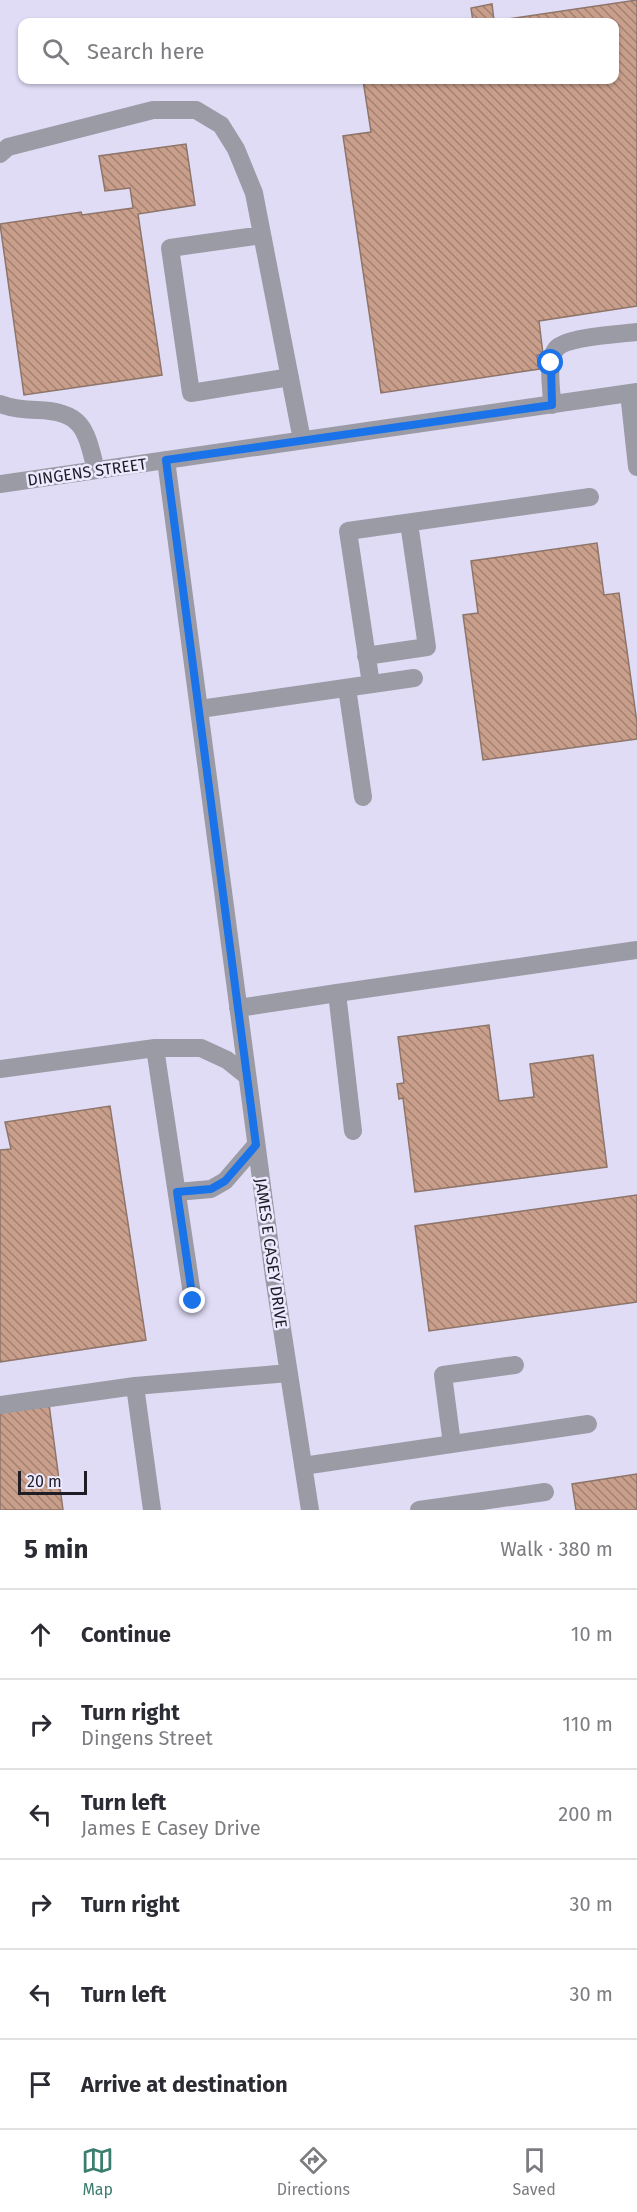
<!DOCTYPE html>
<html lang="en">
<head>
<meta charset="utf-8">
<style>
  body { margin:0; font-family:"Fira Sans",sans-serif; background:#f2f2f3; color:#2b2b33 }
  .scale { position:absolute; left:18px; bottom:15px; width:69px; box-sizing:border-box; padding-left:6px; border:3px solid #1e1c25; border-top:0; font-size:16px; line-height:21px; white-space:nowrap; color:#1e1c25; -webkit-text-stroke:4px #edeaff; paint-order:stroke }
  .stop { position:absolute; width:18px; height:18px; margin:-14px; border:4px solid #1a73e8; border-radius:50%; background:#fff }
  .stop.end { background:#1a73e8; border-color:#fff; box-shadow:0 2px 6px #0008 }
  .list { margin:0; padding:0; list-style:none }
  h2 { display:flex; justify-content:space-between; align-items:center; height:78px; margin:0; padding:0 24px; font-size:26px }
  h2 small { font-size:20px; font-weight:400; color:#7c7c81 }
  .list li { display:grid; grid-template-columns:39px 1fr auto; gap:18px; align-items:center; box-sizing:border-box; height:90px; padding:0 24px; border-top:2px solid #e1e1e2 }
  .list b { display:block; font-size:22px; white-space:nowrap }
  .list p { margin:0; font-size:20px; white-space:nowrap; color:#7c7c81 }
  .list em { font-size:20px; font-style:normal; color:#7c7c81 }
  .icon { flex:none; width:33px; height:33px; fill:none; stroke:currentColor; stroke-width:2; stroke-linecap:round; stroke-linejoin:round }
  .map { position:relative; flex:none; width:637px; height:1510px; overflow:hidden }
  .search { position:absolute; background:#fff; box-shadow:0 2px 4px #0004; left:18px; right:18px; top:18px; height:66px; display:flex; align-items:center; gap:15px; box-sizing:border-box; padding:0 21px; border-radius:12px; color:#7c7c81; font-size:22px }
  .sheet { height:618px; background:#fff }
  nav { display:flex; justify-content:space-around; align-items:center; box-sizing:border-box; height:84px; border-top:2px solid #e1e1e2; background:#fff; font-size:16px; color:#7c7c81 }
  nav a { display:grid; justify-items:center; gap:3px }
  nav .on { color:#3b7d6e }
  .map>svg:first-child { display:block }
  .building { fill:url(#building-back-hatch); stroke:#8e756a; stroke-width:1.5 }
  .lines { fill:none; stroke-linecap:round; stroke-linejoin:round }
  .minor { stroke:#9b9ba6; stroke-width:18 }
  .route { stroke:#1a73e8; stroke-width:8 }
  .labels { text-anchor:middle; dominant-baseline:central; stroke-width:5; stroke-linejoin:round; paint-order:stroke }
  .street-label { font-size:16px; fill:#1e1c25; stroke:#edeaff }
</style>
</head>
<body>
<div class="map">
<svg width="637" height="1510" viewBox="0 0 637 1510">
  <defs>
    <pattern id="building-back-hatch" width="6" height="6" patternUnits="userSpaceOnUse" patternTransform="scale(1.5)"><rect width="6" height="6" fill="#c99f8c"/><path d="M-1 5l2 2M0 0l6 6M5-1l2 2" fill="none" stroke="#a38172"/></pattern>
  </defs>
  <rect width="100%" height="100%" fill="#e0dcf6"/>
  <!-- building -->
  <path class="building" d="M637 0V306L539 321 543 354 537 355 539 369 381 393 343 136 371 132 363 80H614V22H473L471 8 492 4 494 21Z
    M186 144 195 205 138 214 162 375 24 395 0 224 81 212 82 215 133 208 130 188 105 191 99 156Z
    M597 543 604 595 619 593 637 723V739L483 760 463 615 478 613 471 561Z
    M489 1025 499 1101 534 1097 530 1064 593 1055 607 1167 415 1192 403 1098 399 1099 397 1084 404 1083 398 1037Z
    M110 1106 146 1340 0 1362V1150L11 1149 5 1122Z
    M637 1195V1302L429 1331 415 1226Z
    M49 1404 63 1510H0V1411Z
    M637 1474V1510H576L572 1484Z"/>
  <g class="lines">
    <!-- minor -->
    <path class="minor" d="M0 154 8 147 153 110H196L221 125 236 149 254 193 302 440
      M262 235 170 248 191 393 290 377
      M629 393 637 467
      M0 404C13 409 23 410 37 410 84 411 86 431 96 470
      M552 405C552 389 546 362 556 349 565 337 621 334 637 332
      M166 460 274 1277 310 1510
      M0 484 637 392
      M366 656 427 647 409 523
      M371 684 348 531 590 497
      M347 688 363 797
      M200 709 414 678
      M337 993 637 950
      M238 1008 337 993 353 1131
      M155 1048H201L227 1060 247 1076
      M0 1069 155 1048 193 1301
      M177 1192 211 1189 225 1181 256 1145
      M0 1405 135 1386
      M452 1444 443 1375 515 1365
      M303 1466 588 1424
      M152 1510 135 1386 289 1373
      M419 1510 545 1492"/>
  </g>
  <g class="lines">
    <!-- route -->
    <path class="route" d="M193 1301 177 1192 211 1189 225 1181 256 1145 166 460 552 405 551 363"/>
  </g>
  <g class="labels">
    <!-- street labels -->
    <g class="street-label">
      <text transform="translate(87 472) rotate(-8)">DINGENS STREET</text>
      <text transform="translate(271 1253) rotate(82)">JAMES E CASEY DRIVE</text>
    </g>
  </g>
</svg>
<div class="scale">20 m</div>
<div class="stop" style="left:551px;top:363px"></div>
<div class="stop end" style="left:193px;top:1301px"></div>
<div class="search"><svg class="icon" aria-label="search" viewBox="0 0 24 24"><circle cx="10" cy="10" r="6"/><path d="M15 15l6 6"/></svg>Search here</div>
</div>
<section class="sheet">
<h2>5 min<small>Walk · 380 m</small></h2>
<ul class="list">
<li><svg class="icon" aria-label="ahead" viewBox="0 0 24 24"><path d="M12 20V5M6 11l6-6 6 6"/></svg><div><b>Continue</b></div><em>10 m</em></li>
<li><svg class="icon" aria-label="right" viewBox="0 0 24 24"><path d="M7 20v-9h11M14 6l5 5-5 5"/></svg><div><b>Turn right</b><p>Dingens Street</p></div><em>110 m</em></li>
<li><svg class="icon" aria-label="left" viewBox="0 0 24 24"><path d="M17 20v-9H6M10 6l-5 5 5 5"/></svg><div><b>Turn left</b><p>James E Casey Drive</p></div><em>200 m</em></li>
<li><svg class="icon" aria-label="right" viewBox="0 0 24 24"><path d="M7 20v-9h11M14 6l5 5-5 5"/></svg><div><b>Turn right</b></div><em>30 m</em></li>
<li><svg class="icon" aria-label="left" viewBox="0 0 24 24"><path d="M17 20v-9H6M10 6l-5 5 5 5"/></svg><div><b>Turn left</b></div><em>30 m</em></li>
<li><svg class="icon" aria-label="arrive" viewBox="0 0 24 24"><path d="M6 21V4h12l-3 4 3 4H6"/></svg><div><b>Arrive at destination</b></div></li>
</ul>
</section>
<nav>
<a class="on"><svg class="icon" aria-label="map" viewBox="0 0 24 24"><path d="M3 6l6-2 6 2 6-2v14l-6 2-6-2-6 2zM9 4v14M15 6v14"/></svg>Map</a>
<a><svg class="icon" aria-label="directions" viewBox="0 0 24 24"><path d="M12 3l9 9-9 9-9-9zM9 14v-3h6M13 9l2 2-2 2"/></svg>Directions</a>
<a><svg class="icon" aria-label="saved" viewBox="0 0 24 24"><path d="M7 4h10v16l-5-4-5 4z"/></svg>Saved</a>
</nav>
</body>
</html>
